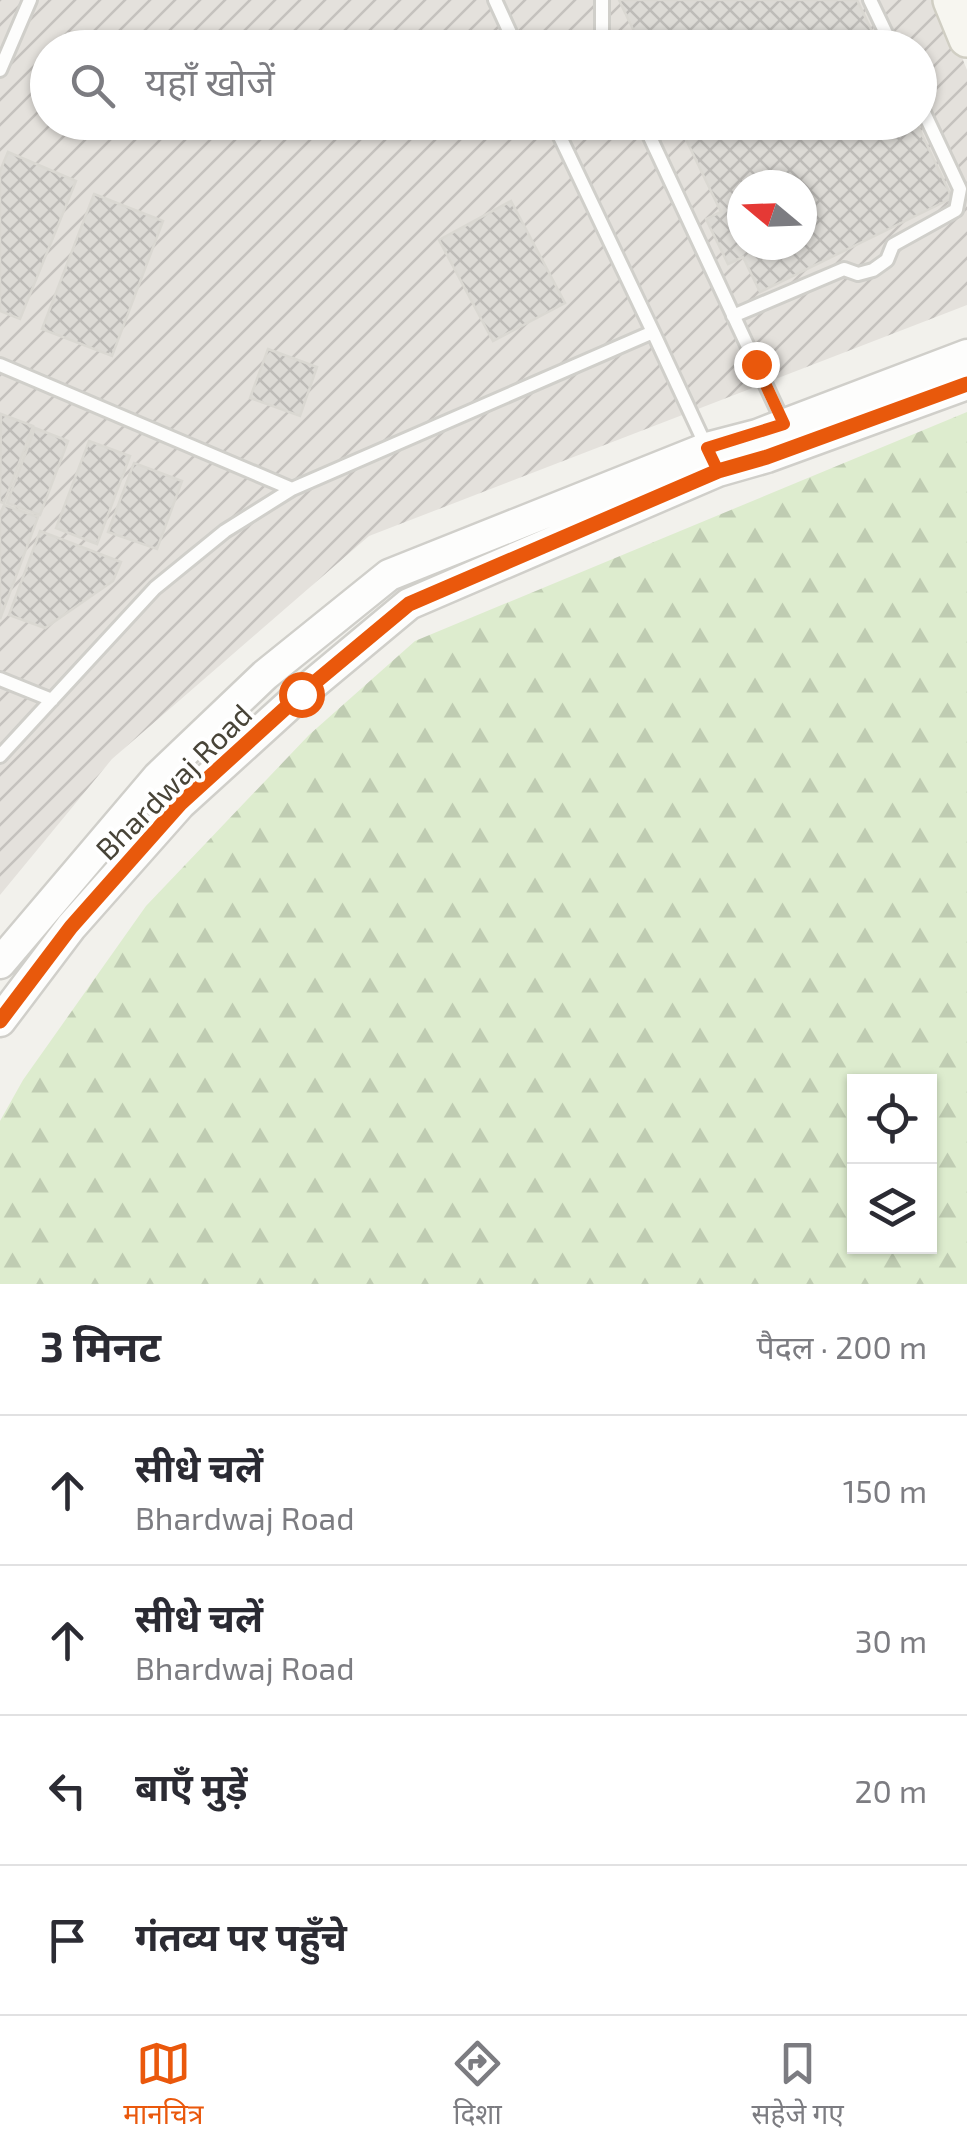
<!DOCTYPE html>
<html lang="hi">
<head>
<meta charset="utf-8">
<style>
  body { margin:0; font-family:"Exo 2","Noto Sans Devanagari",sans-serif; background:#f2f2f3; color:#2b2b33 }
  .controls { position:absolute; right:30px; bottom:30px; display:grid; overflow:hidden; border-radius:0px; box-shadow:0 2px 8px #0004 }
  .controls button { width:90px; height:90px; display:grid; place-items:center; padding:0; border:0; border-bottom:2px solid #e1e1e2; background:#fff; color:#2b2b33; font:50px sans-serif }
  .compass { position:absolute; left:727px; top:170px; width:90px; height:90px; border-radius:50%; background:#fff; box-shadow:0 2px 8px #0004; rotate:289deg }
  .stop { position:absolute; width:30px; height:30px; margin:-22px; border:8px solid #ea580c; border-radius:50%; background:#fff }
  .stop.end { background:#ea580c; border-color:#fff; box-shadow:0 2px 10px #0008 }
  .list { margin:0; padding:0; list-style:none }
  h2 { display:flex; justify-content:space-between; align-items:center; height:130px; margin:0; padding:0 40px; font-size:42px }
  h2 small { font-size:32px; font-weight:400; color:#7c7c81 }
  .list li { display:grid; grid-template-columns:65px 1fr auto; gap:30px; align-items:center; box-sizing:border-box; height:150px; padding:0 40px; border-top:2px solid #e1e1e2 }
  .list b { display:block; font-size:38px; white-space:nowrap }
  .list p { margin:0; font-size:32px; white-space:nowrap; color:#7c7c81 }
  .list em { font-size:32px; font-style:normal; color:#7c7c81 }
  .icon { flex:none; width:55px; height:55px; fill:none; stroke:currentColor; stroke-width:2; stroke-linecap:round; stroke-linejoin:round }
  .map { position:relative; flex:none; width:967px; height:1284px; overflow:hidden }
  .search { position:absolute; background:#fff; box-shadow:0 2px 8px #0004; left:30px; right:30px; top:30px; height:110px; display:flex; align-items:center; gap:25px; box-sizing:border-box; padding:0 35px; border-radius:55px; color:#7c7c81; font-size:38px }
  .sheet { height:730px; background:#fff }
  nav { display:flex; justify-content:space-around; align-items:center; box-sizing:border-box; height:140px; border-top:2px solid #e1e1e2; background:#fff; font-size:28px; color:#7c7c81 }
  nav a { display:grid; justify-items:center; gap:5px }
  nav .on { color:#ea580c }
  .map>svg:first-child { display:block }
  .industrial { fill:url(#industrial-furrows); fill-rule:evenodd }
  .forest { fill:url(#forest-firs); fill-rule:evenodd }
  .building { fill:url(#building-cross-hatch); stroke:#dad8d2; stroke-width:2.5; fill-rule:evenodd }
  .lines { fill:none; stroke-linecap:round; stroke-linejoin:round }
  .service-casing { stroke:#d0cfca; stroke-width:18 }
  .tertiary-casing { stroke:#d0cfca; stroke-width:35 }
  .secondary-casing { stroke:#d0cec3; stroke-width:40 }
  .service { stroke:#fdfdfc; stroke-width:12 }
  .tertiary { stroke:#fdfdfc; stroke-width:30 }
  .secondary { stroke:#f7f6f0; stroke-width:35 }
  .cycleway-casing { stroke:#fff; stroke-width:21 }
  .cycleway { stroke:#e8590c; stroke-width:15 }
  .route { stroke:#ea580c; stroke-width:12 }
  .labels { text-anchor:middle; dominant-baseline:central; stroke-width:8; stroke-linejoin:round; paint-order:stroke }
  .street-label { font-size:30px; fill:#484438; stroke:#fff }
</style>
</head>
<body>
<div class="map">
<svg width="967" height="1284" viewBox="0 0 967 1284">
  <defs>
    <pattern id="industrial-furrows" width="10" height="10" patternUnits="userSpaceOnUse" patternTransform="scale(2.5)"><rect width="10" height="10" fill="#e4e1dc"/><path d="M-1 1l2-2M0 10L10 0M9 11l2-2" fill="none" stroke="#c5c2be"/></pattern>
    <pattern id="forest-firs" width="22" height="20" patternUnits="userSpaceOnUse" patternTransform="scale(2.5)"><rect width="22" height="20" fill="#ddecce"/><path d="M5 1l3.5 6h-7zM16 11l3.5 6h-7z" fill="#bfccb2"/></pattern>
    <pattern id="building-cross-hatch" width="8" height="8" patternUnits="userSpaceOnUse" patternTransform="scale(2.5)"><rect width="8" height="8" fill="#dcdad5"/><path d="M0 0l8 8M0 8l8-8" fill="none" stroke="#bebcb8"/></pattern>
  </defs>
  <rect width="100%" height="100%" fill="#f2f1ec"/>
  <!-- industrial -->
  <path class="industrial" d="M0 0H939L967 70V305L369 536 112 759 0 895ZM48 48H920V122H48ZM742 185H802V245H742Z"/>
  <!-- forest -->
  <path class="forest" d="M967 412V1284H0V1121L23 1080 146 906 309 735 415 641ZM854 1082H930V1246H854Z"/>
  <!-- building -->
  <path class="building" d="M619 0H857L880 48H642Z
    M658 122H916L952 198 760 292 743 257 728 264 706 219 721 212 679 125 663 133ZM742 185H802V245H742Z
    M8 152 76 181 20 319 0 311V171Z
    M94 194 163 221 112 356 42 329Z
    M511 201 565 303 493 341 439 240Z
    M268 349 317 367 300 416 250 398Z
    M1 414 33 426 4 503 0 502Z
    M35 428 68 441 40 515 7 503Z
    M89 441 130 456 97 544 56 528Z
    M134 463 182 481 157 549 108 532Z
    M4 505 38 517 0 619V514Z
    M40 531 121 562 113 581 45 628 9 615Z"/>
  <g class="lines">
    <defs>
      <path id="service" d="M495 0 517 48
        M602 0V35L608 48
        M870 0 893 48
        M0 70 30 0
        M643 122 784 424
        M733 316 844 269 858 274 873 270 887 260 893 245 956 210 960 189 920 104
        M653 332 706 446
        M0 365 292 489
        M0 679 52 700
        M0 756 155 588 225 531 292 489 653 332 553 122"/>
      <path id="tertiary" d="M0 963 158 777 265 675 389 575 707 448 757 435 967 355
        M0 1021 71 927 180 804 301 694 409 604 718 471 767 457 967 384"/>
      <path id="secondary" d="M951 0 967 39"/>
    </defs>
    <!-- service casing -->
    <use href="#service" class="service-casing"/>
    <!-- tertiary casing -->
    <use href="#tertiary" class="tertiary-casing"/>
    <!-- secondary casing -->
    <use href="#secondary" class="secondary-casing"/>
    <!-- service -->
    <use href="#service" class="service"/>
    <!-- tertiary -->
    <use href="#tertiary" class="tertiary"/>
    <!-- secondary -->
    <use href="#secondary" class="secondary"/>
    <defs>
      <path id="cycleway" d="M0 1021 71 927 180 804 301 694 409 604 718 471 767 457 967 384"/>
    </defs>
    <!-- cycleway casing -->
    <use href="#cycleway" class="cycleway-casing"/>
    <!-- cycleway -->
    <use href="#cycleway" class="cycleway"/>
  </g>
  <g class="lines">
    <!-- route -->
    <path class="route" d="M301 694 409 604 718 471 707 448 784 424 756 364"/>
  </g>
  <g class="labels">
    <!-- street labels -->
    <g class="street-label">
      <text transform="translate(173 781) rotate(-45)">Bhardwaj Road</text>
    </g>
  </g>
</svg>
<div class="controls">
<button><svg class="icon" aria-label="locate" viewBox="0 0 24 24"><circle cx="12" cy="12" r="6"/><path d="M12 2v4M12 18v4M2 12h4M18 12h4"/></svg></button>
<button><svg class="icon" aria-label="layers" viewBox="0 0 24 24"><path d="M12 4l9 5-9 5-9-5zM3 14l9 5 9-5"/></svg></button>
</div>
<svg class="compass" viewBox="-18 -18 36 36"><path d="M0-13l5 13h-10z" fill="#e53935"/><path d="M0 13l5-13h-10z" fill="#7c7c81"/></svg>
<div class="stop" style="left:301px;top:694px"></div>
<div class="stop end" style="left:756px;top:364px"></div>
<div class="search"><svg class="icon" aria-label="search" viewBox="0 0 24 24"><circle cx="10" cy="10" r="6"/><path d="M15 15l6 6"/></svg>यहाँ खोजें</div>
</div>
<section class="sheet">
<h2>3 मिनट<small>पैदल · 200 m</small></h2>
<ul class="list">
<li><svg class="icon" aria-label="ahead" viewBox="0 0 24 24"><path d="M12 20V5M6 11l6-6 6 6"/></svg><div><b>सीधे चलें</b><p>Bhardwaj Road</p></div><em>150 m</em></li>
<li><svg class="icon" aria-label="ahead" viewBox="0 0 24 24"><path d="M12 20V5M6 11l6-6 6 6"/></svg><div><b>सीधे चलें</b><p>Bhardwaj Road</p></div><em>30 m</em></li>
<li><svg class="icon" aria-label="left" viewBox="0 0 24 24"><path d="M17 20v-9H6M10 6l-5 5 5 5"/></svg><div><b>बाएँ मुड़ें</b></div><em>20 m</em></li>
<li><svg class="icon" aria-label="arrive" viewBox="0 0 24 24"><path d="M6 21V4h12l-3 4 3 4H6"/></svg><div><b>गंतव्य पर पहुँचे</b></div></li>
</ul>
</section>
<nav>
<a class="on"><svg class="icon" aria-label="map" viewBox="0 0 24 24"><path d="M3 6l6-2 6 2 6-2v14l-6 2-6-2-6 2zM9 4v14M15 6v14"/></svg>मानचित्र</a>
<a><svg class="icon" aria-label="directions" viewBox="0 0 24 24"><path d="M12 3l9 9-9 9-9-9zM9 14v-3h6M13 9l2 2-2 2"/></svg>दिशा</a>
<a><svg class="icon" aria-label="saved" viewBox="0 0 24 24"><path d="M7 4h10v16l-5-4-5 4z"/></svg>सहेजे गए</a>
</nav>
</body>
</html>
